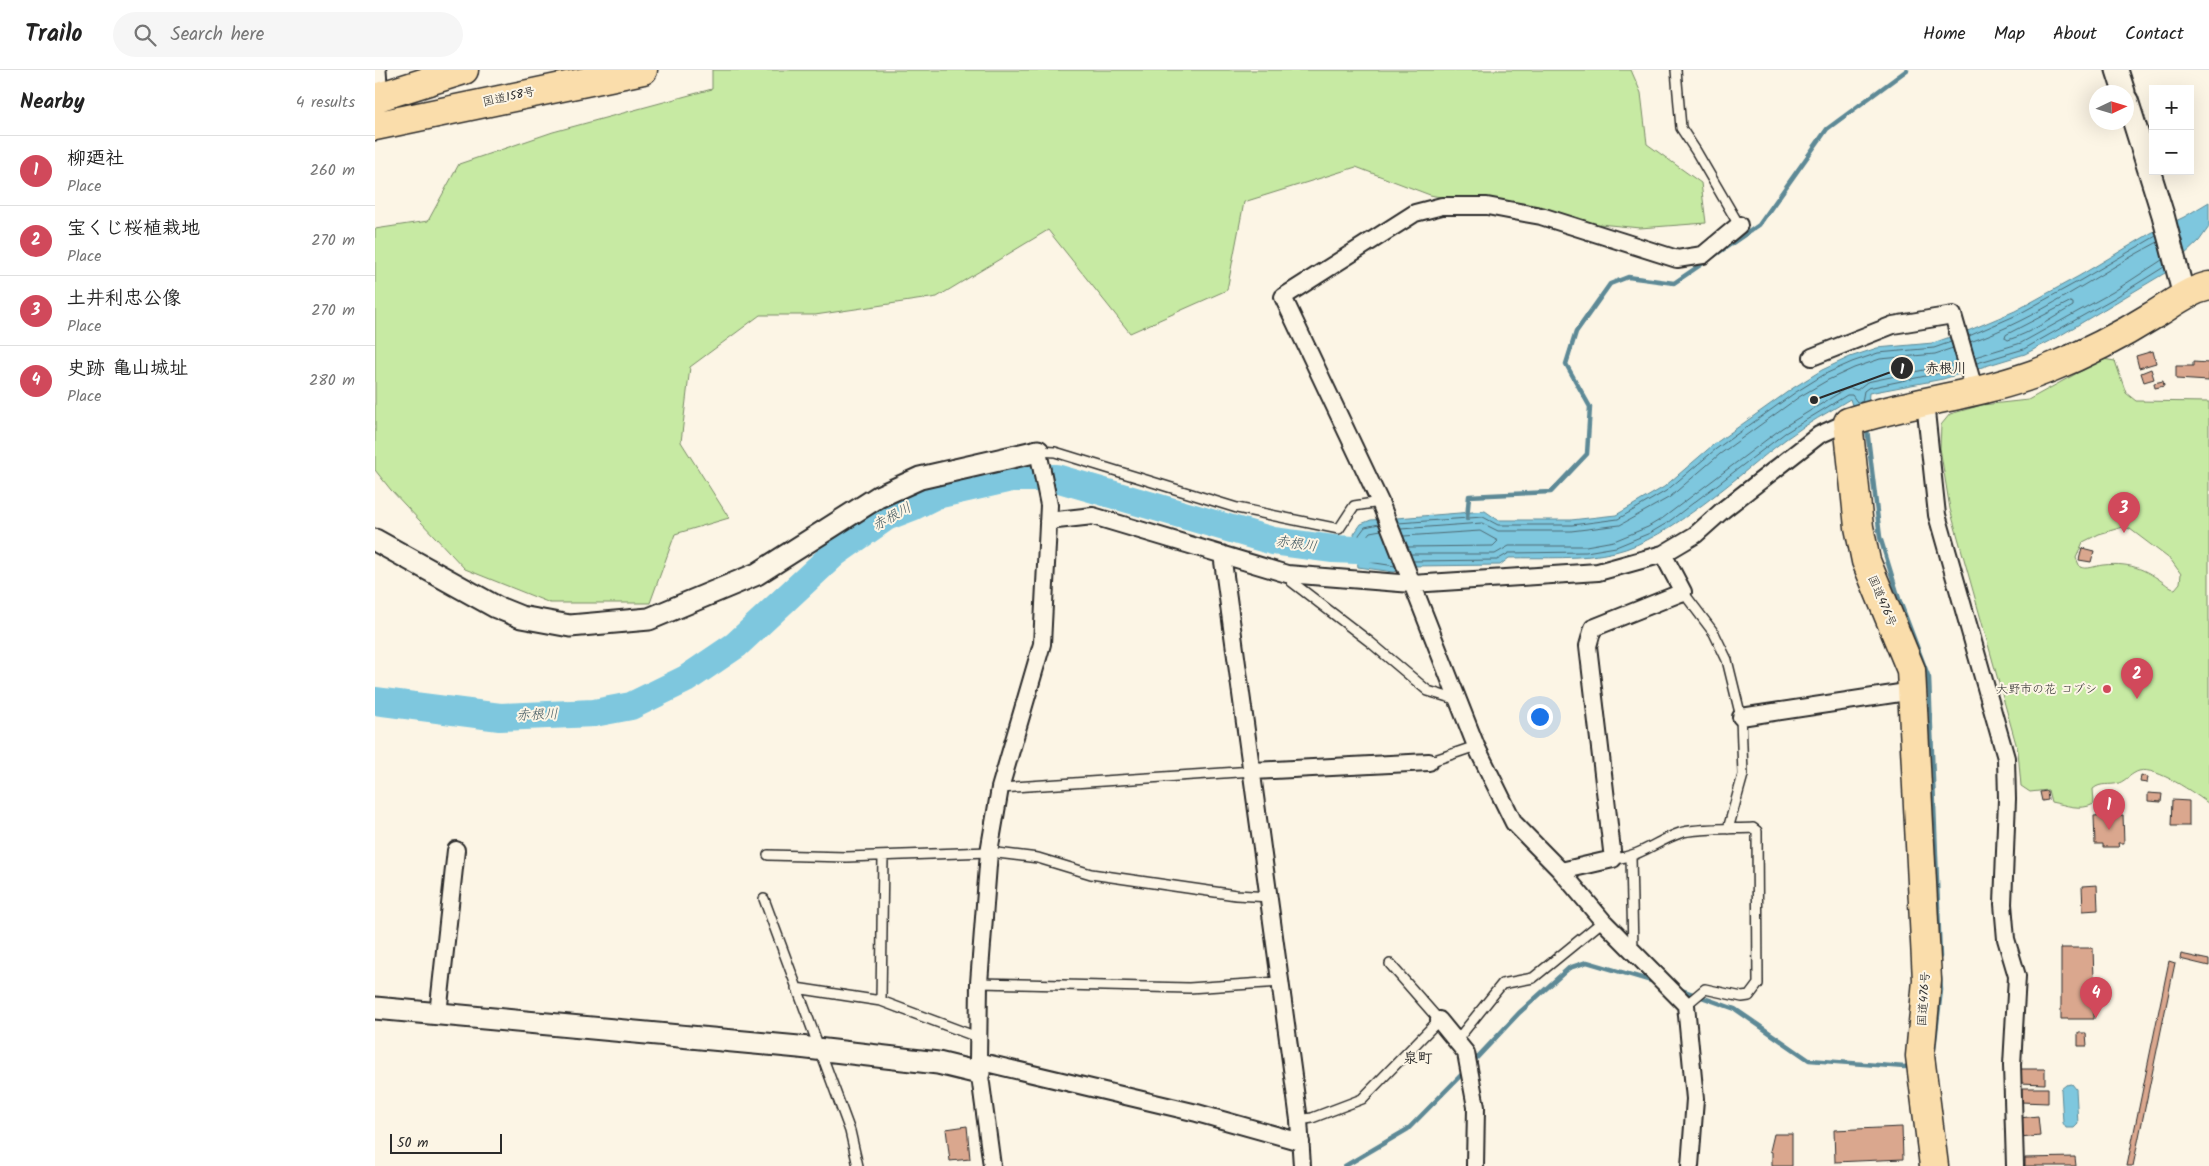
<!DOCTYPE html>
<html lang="en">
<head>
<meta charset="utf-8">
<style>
  body { margin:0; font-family:Kalam,"Klee One",sans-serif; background:#f6f6f6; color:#222 }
  .controls { position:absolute; right:15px; top:15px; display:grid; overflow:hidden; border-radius:0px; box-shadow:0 5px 20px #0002 }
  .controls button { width:45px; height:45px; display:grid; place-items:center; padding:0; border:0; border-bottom:1px solid #e0e0e0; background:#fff; color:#222; font:25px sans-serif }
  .compass { position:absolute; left:1714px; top:15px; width:45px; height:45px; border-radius:50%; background:#fff; box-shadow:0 5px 20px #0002; rotate:86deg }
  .scale { position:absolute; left:15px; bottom:12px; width:112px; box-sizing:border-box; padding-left:5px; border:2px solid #2b2b2b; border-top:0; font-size:14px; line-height:18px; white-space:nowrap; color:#2b2b2b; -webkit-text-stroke:4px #fcf5e5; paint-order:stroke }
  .you { position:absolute; left:1164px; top:646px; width:18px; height:18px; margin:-12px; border:4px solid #fff; border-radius:50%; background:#1a73e8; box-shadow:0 0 0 8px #1a73e833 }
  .badge { display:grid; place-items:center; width:32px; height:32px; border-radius:50%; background:#d1495b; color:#fff; font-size:16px; font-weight:700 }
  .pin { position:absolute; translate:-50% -41px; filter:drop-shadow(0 1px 2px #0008) }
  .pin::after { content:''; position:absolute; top:26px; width:18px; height:15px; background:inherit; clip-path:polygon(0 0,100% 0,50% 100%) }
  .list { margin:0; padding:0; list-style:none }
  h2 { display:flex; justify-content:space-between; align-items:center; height:65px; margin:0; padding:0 20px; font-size:21px }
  h2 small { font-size:16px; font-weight:400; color:#767676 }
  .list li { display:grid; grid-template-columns:32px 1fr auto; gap:15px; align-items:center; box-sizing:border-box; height:70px; padding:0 20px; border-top:1px solid #e0e0e0 }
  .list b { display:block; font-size:19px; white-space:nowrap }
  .list p { margin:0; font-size:16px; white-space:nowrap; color:#767676 }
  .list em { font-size:16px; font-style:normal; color:#767676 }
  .icon { flex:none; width:28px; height:28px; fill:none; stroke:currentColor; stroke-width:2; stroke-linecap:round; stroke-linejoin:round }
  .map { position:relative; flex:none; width:1834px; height:1096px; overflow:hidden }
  header { display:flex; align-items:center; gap:30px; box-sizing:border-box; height:70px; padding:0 25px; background:#fff; border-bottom:1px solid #e0e0e0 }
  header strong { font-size:24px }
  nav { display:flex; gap:28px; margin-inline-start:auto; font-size:18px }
  .search { width:350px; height:45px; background:#f6f6f6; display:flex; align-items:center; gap:12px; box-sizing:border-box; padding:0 18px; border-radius:28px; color:#767676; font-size:19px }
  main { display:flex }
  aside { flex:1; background:#fff }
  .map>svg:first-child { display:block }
  .green { fill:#c7eaa3; stroke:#798a67; fill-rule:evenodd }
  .water { fill:#7ec7de; stroke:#5d8996 }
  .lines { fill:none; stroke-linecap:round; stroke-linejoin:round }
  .shore { stroke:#4c6973; stroke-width:1 }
  .stream { stroke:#5d8996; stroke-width:4.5 }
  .river { stroke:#7ec7de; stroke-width:28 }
  .building { fill:#daa78e; stroke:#2b2b2b }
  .service-casing { stroke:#2b2b2b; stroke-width:12 }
  .minor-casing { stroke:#2b2b2b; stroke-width:20 }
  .tertiary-casing { stroke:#2b2b2b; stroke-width:25 }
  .trunk-casing { stroke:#2b2b2b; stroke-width:31 }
  .service { stroke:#fcf5e5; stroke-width:9 }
  .minor { stroke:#fcf5e5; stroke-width:16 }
  .tertiary { stroke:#fcf5e5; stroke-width:21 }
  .trunk { stroke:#faddab; stroke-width:28 }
  .poi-dot { fill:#d1495b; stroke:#fcf5e5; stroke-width:2 }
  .labels { text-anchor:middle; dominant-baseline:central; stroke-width:4; stroke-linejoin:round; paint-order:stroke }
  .street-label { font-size:12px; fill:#2b2b2b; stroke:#fcf5e5 }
  .poi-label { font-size:12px; fill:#2b2b2b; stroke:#fcf5e5; text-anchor:end }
  .water-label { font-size:14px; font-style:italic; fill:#445a61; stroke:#fcf5e5 }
  .quarter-label { font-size:15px; font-weight:bold; fill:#2b2b2b; stroke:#fcf5e5 }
  .leader { fill:none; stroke:#2b2b2b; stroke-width:2 }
  .callout-dot { fill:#2b2b2b; stroke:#fcf5e5; stroke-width:2 }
  .mark-label { font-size:15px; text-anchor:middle; font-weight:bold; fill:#fff }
  .callout-label { font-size:14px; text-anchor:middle; font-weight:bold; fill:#2b2b2b; stroke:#fcf5e5; stroke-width:4; stroke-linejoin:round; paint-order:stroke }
</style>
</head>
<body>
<header>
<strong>Trailo</strong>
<div class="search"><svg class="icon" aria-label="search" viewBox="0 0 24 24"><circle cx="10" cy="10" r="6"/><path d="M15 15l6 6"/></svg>Search here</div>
<nav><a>Home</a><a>Map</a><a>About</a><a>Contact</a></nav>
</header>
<main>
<aside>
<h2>Nearby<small>4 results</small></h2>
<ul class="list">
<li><span class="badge">1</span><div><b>柳廼社</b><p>Place</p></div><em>260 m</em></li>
<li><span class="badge">2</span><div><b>宝くじ桜植栽地</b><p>Place</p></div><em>270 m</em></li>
<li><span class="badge">3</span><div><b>土井利忠公像</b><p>Place</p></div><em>270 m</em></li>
<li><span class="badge">4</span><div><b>史跡 亀山城址</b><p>Place</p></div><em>280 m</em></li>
</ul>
</aside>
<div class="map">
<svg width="1834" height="1096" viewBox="0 0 1834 1096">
  <rect width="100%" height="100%" fill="#fcf5e5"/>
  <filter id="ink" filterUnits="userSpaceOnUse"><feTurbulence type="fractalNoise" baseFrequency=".02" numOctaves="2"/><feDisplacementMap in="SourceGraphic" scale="10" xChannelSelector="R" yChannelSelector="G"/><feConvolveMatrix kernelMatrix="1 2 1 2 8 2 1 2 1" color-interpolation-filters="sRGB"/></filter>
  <g filter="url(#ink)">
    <!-- green -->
    <path class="green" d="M337 0H1256L1266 23 1272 74 1326 113 1331 153 1265 158 1194 151 1055 125 981 97 869 132 852 220 755 263 673 160 562 227 440 245H385L315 297 306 372 354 448 300 464 275 533H175L90 499 16 420 0 400V159L53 151 84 94 178 62 337 19Z
      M1728 289 1740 291 1751 323 1761 331 1834 332V734C1821 724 1781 696 1764 701 1757 703 1751 710 1744 713 1734 716 1726 712 1718 719L1719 734C1705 741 1691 735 1676 732L1673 720 1655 722 1646 716 1643 681 1575 439 1565 378 1566 355 1575 344 1607 335 1653 330ZM1748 457 1755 459 1796 490 1806 504 1805 513 1800 519 1796 518C1772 500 1758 492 1728 495 1719 496 1713 500 1705 497L1701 488 1708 472 1724 464Z"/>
    <!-- water -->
    <path class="water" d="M1834 132V157L1824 171 1790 203 1681 268 1650 284 1568 309 1494 323 1493 336 1478 338 1475 329C1454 342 1431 354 1411 369 1364 404 1296 469 1240 482 1206 490 1170 487 1134 488L1125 495 1037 496 1019 502 983 497 979 464 986 454 996 450 1110 441 1123 450H1196L1241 445 1289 417 1338 375 1418 318 1447 300 1475 287 1502 278 1558 273 1595 260 1640 241 1704 206 1776 163 1809 147Z
      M1697 1014 1701 1019 1703 1054 1699 1058H1691L1688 1053 1686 1019 1691 1015Z"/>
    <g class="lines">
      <!-- shore -->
      <path class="shore" d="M1695 232 1698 233V236C1677 248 1656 263 1633 270L1630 268 1631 265Z
        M1594 266 1642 245 1706 210 1781 166
        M1595 272C1663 249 1720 205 1783 172
        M1600 287 1646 273 1738 222 1787 190
        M1602 293 1649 279 1741 227 1789 197
        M1023 453 1108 447 1123 455H1197L1243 449 1291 421 1341 379 1421 322 1450 304 1477 292 1503 283 1559 278 1576 272
        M1004 454 990 457 984 465 987 491 1020 496
        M1026 459 1107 453 1123 461H1196L1245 455 1295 427 1345 384 1424 327 1453 310 1479 298 1505 289 1560 284 1578 278
        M1006 460 995 462 991 467 993 486 1018 491
        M1029 466 1105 461 1123 471 1118 476 1033 477
        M1036 484H1120L1134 476H1211L1239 471 1273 457 1288 448 1407 358 1469 320 1475 318 1482 320 1492 312 1582 293
        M1038 491 1122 490 1134 483 1211 482 1241 477 1275 463 1292 453 1410 363 1472 325H1477L1482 332H1487L1489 321 1493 318 1584 299"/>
      <!-- stream -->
      <path class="stream" d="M1492 359 1505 467 1524 529 1554 608 1565 887
        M1092 449 1094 426 1176 422 1212 384 1215 337 1191 294 1201 262 1235 214 1253 207 1299 213 1384 155 1452 59 1532 0
        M1304 919 1360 939 1434 990 1530 997 1537 994
        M1559 979 1566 920 1565 907
        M1098 992 1144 943 1194 898 1212 892 1280 912
        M970 1096 1033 1059 1091 1000"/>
      <!-- river -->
      <path class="river" d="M0 631 125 647 219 643 256 636 311 609 361 575 460 483 511 447 537 437 561 425 636 408H681L898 471 958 479 981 480 1017 477"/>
    </g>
    <!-- building -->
    <path class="building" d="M1778 281 1781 293 1764 298 1761 286Z
      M1818 292 1834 293V311L1801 309V296H1818Z
      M1776 299 1779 309 1769 312 1766 303Z
      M1788 311 1789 316 1780 318 1779 313Z
      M1707 478 1719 481 1716 492 1704 490Z
      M1766 705 1773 707 1772 713 1765 712Z
      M1672 721 1673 730 1667 731 1665 722Z
      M1773 723 1787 724 1786 732 1773 731Z
      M1730 725H1738L1739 745H1748L1749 773H1743L1744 777H1728V774H1720L1719 746 1730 745Z
      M1797 730 1814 731V756H1796Z
      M1722 815 1723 840 1708 841 1707 816Z
      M1686 878H1718L1719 909H1723V923H1719V949H1686Z
      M1806 884 1834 890V896L1805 889Z
      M1794 891 1800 893 1758 1096H1752Z
      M1703 963H1711L1712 976H1703Z
      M1645 999H1670V1014L1645 1013Z
      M1645 1018H1673V1033L1645 1032Z
      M1663 1046 1665 1066 1645 1068 1644 1048Z
      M592 1056 595 1089 575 1091 571 1059Z
      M1527 1057 1528 1089 1460 1092 1459 1060Z
      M1399 1064H1417V1096H1397V1082L1395 1081Z
      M1700 1087 1701 1096H1650V1088Z"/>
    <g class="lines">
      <defs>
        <path id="service" d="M1301 0 1306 58 1321 81 1364 155
          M663 381 680 382 862 438 964 459 979 436 1005 432
          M912 504 917 512 995 572 1053 621 1083 630
          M1308 522 1339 563 1352 590 1366 647 1368 705 1353 759
          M1054 692 1101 676
          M625 718 878 701
          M393 785 471 787 614 782 663 788 716 804 861 825 895 827
          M1256 787 1258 880
          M1238 789C1268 786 1279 772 1305 763 1318 758 1362 759 1378 758L1382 761 1383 914 1374 926 1367 927 1330 919 1311 935
          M389 829 475 1061 483 1096
          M604 913 814 918 905 912
          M421 918 506 931 602 967
          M506 931 508 786
          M1082 970 1127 914 1158 908 1228 851
          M924 1050 937 1048 987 1029 1064 950 1015 894"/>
        <path id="minor" d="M1437 287 1518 255 1578 245 1600 322
          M1550 332 1562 445 1631 688 1632 729 1628 834 1631 869 1642 906 1637 995 1640 1096
          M673 451 718 446 912 504 1037 514 1223 502 1288 484 1320 465 1348 440 1444 365 1473 352
          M847 484 924 1050 927 1096
          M1366 647 1538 621
          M878 701 1054 692
          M1186 801 1238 789 1213 576 1218 558 1308 522 1288 484
          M63 944 81 780
          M1064 950 1091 983 1101 1037 1100 1096
          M603 991 822 1043 926 1072
          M617 1096 603 991 604 913 614 782 625 718 667 574 674 435 663 381
          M1315 1096 1320 1029 1311 935 1228 851 1186 801 1139 753 1101 676 1005 432 908 227 1040 143 1067 136H1112L1166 146 1302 189 1328 185 1364 155"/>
        <path id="tertiary" d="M0 0 2 28
          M1742 0 1749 22
          M1752 30 1788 145 1809 226
          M0 470 121 537 146 547 195 556 274 549 382 504 503 427 545 408 663 381
          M0 938 424 977 563 993 604 1003"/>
        <path id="trunk" d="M0 28 89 0
          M0 56 268 0
          M1559 1096 1545 986 1552 910 1536 600 1491 491 1484 457 1473 352C1539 330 1610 325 1675 298 1710 284 1745 266 1777 246 1796 235 1812 221 1834 216"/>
      </defs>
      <!-- service casing -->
      <use href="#service" class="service-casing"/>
      <!-- minor casing -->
      <use href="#minor" class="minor-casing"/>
      <!-- tertiary casing -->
      <use href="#tertiary" class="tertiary-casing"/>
      <!-- trunk casing -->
      <use href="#trunk" class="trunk-casing"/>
      <!-- service -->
      <use href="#service" class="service"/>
      <!-- minor -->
      <use href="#minor" class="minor"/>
      <!-- tertiary -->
      <use href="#tertiary" class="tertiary"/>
      <!-- trunk -->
      <use href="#trunk" class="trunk"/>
    </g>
  </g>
  <!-- markers -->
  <circle class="poi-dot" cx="1732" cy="619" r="5"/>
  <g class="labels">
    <!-- street labels -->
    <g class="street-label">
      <text transform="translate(134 27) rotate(-12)">国道158号</text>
      <text transform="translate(1507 531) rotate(67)">国道476号</text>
      <text transform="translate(1549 929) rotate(-86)">国道476号</text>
    </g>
    <!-- poi labels -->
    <g class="poi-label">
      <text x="1722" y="619">大野市の花 コブシ</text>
    </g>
    <!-- water labels -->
    <g class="water-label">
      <text transform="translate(517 447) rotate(-29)">赤根川</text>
      <text transform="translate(921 474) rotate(8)">赤根川</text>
      <text transform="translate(162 645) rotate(-2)">赤根川</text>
    </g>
    <!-- quarter labels -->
    <g class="quarter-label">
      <text x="1043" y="989">泉町</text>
    </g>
  </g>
  <!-- callouts -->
  <path class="leader" d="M1439 330L1527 298"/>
  <g class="callout-dot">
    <circle cx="1439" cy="330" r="5"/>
    <circle cx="1527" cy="298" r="12"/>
  </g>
  <g class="mark-label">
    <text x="1527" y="304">1</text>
  </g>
  <g class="callout-label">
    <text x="1571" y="303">赤根川</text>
  </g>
</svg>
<div class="controls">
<button>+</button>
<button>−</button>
</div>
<svg class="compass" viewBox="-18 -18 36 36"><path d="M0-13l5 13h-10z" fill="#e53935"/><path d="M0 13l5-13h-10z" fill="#767676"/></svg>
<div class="scale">50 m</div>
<div class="you"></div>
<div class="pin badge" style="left:1734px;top:760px">1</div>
<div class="pin badge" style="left:1762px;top:629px">2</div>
<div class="pin badge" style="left:1749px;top:463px">3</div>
<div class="pin badge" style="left:1721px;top:948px">4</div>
</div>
</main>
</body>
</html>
